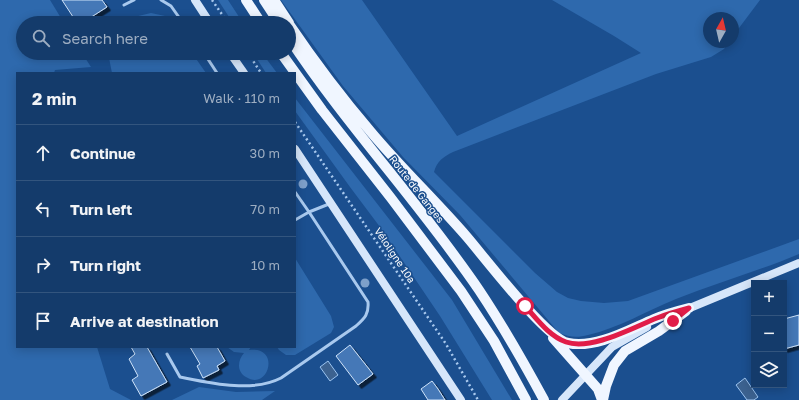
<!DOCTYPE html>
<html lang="en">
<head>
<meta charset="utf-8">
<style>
  body { margin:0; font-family:"Golos Text",sans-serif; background:#214673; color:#f1f3f6 }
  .controls { position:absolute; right:12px; bottom:12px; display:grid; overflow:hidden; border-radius:0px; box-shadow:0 2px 10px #0003 }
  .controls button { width:36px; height:36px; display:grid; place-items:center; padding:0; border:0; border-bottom:1px solid #33557e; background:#143b6b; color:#f1f3f6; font:20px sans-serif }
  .compass { position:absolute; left:703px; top:12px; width:36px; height:36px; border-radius:50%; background:#143b6b; box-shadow:0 2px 10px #0003; rotate:8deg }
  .stop { position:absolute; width:12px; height:12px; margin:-9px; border:3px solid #e11d48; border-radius:50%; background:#fff }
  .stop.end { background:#e11d48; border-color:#fff; box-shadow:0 1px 4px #0008 }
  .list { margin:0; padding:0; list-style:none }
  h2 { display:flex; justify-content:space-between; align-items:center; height:52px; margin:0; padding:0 16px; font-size:17px }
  h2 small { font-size:13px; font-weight:400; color:#9dadc1 }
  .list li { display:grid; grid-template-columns:26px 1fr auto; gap:12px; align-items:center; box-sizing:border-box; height:56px; padding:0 16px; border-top:1px solid #33557e }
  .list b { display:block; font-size:15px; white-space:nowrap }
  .list em { font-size:13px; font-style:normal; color:#9dadc1 }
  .icon { flex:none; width:22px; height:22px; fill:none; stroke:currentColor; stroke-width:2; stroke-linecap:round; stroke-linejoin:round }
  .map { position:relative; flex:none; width:799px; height:400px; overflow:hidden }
  .search { position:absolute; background:#143b6b; box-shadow:0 2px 10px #0003; left:16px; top:16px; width:280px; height:44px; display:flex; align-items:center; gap:10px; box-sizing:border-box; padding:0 14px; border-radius:22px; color:#9dadc1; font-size:15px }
  .panel { position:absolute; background:#143b6b; box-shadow:0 2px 10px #0003; left:16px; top:72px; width:280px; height:276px; border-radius:0px }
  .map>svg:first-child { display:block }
  .green { fill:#2e69ad }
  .water { fill:#3c6290; stroke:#9cc4f0 }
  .building { fill:#4478b7; stroke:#cfe3fa; filter:url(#shadow) }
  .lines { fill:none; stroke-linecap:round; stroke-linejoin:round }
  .path { stroke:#a9c9ee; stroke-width:2.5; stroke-dasharray:2 3; stroke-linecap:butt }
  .lane { stroke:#a9c9ee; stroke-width:3 }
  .secondary { stroke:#d6e6fa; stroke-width:8 }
  .primary { stroke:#f0f6ff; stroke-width:10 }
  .tree { fill:#7ea0ca }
  .route { stroke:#e11d48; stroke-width:5 }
  .labels { text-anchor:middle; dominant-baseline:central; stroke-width:3; stroke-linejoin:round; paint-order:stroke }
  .street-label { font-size:10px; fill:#fff; stroke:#1b4f8f }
</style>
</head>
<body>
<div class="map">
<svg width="799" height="400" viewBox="0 0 799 400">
  <defs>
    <filter id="shadow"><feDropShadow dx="3.5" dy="3.5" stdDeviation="0" flood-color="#0009"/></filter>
  </defs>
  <rect width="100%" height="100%" fill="#1b4f8f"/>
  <!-- green -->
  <path class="green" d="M0 0H50L64 23H23V53H82L91 67 55 70 54 73H17V347H97L110 389 131 400H0Z
    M218 0H228L243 23H233Z
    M281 0H362L457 136 641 53 614 36 552 0H760L733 36V18H709V42H729L724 49 711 57 656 74 453 152C443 157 437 161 434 172L535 273 557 292 568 298 581 301 604 303 628 301 799 239V254C759 271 716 283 676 299 646 311 619 328 588 335 577 338 569 337 559 333L460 215 403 157 343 86Z
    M151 13 165 16 172 23H126L134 17Z
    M108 53H192L206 73H112Z
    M253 53H262L277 73H266Z
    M295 98 452 300 512 400H492L440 316 380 227 350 187 295 111Z
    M295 258 331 316 334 327 331 333 295 355H286L279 350 277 347H295Z
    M227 347H251L249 350C281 345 269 392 246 377 236 371 238 360 244 353L234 352Z
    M199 387 236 392 275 391 262 400H172Z"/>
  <!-- water -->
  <path class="water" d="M328 361 338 375 330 381 320 367Z
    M745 378 758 397 754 400H747L736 385Z"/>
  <!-- building -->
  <path class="building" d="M62 0H102L107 7 82 23H77Z
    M799 315V345L784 349V319Z
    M350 345 373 374 358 385 336 356Z
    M131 347H147L167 382 141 396 132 380 138 376 129 359 135 354Z
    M190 347H217L225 361 217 366 219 370 203 378 197 366 200 364Z
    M432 381 438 389 445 400H428L421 389Z"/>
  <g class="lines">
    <!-- path -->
    <path class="path" d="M212 0 228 23
      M248 53 261 73
      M295 122 446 344 478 400"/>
    <!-- lane -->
    <path class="lane" d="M161 0 171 6 183 23
      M124 5 134 0
      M204 53 217 73
      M295 192 309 212 329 204
      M167 354 180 377C210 383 252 393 281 378L356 326C365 318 369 314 368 302L309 212 295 220"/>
    <!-- secondary -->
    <path class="secondary" d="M195 0 210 23
      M230 53 244 73
      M295 149 461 400
      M685 310 799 263
      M562 400 612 347 647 327"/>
    <!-- primary -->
    <path class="primary" d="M246 0 261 23
      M264 0 279 23
      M274 0 289 23
      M289 24C314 61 342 98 371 132 401 168 436 201 467 237 485 258 546 338 568 343 596 349 630 329 654 319 666 314 677 311 689 308
      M289 38C347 126 420 203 479 290 503 326 524 363 544 400
      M281 53 322 110 391 198 461 291 494 341 526 400
      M553 338 598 389 602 400
      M603 400 606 386 614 365 625 351 659 331 686 311"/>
  </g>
  <!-- trees -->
  <g class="tree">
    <circle cx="303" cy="184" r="4.5"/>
    <circle cx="365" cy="283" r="4.5"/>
  </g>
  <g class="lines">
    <!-- route -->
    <path class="route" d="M525 306C537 319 549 336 566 342 591 351 634 327 657 318 667 314 678 311 689 308L673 321"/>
  </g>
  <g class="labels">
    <!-- street labels -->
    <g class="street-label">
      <text transform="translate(417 189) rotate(52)">Route de Ganges</text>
      <text transform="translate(395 255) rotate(56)">Véloligne 10a</text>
    </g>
  </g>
</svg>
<div class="controls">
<button>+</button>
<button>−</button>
<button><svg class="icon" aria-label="layers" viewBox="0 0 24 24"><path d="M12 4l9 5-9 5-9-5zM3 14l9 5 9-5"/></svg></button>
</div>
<svg class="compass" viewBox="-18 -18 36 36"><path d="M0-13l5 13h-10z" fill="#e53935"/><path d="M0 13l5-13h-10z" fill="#9dadc1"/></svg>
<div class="stop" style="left:525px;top:306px"></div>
<div class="stop end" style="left:673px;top:321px"></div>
<div class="search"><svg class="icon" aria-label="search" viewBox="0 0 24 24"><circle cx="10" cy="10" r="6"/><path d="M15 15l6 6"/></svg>Search here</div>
<section class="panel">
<h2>2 min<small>Walk · 110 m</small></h2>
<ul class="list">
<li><svg class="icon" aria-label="ahead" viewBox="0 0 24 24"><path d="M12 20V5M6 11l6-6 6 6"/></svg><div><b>Continue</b></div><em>30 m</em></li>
<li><svg class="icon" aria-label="left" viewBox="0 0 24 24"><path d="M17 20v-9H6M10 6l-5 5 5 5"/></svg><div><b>Turn left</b></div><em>70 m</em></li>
<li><svg class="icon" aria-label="right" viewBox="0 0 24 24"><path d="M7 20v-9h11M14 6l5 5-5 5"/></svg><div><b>Turn right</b></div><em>10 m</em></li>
<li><svg class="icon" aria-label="arrive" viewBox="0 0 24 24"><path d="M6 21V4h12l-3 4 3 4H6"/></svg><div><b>Arrive at destination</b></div></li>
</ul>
</section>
</div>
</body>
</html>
